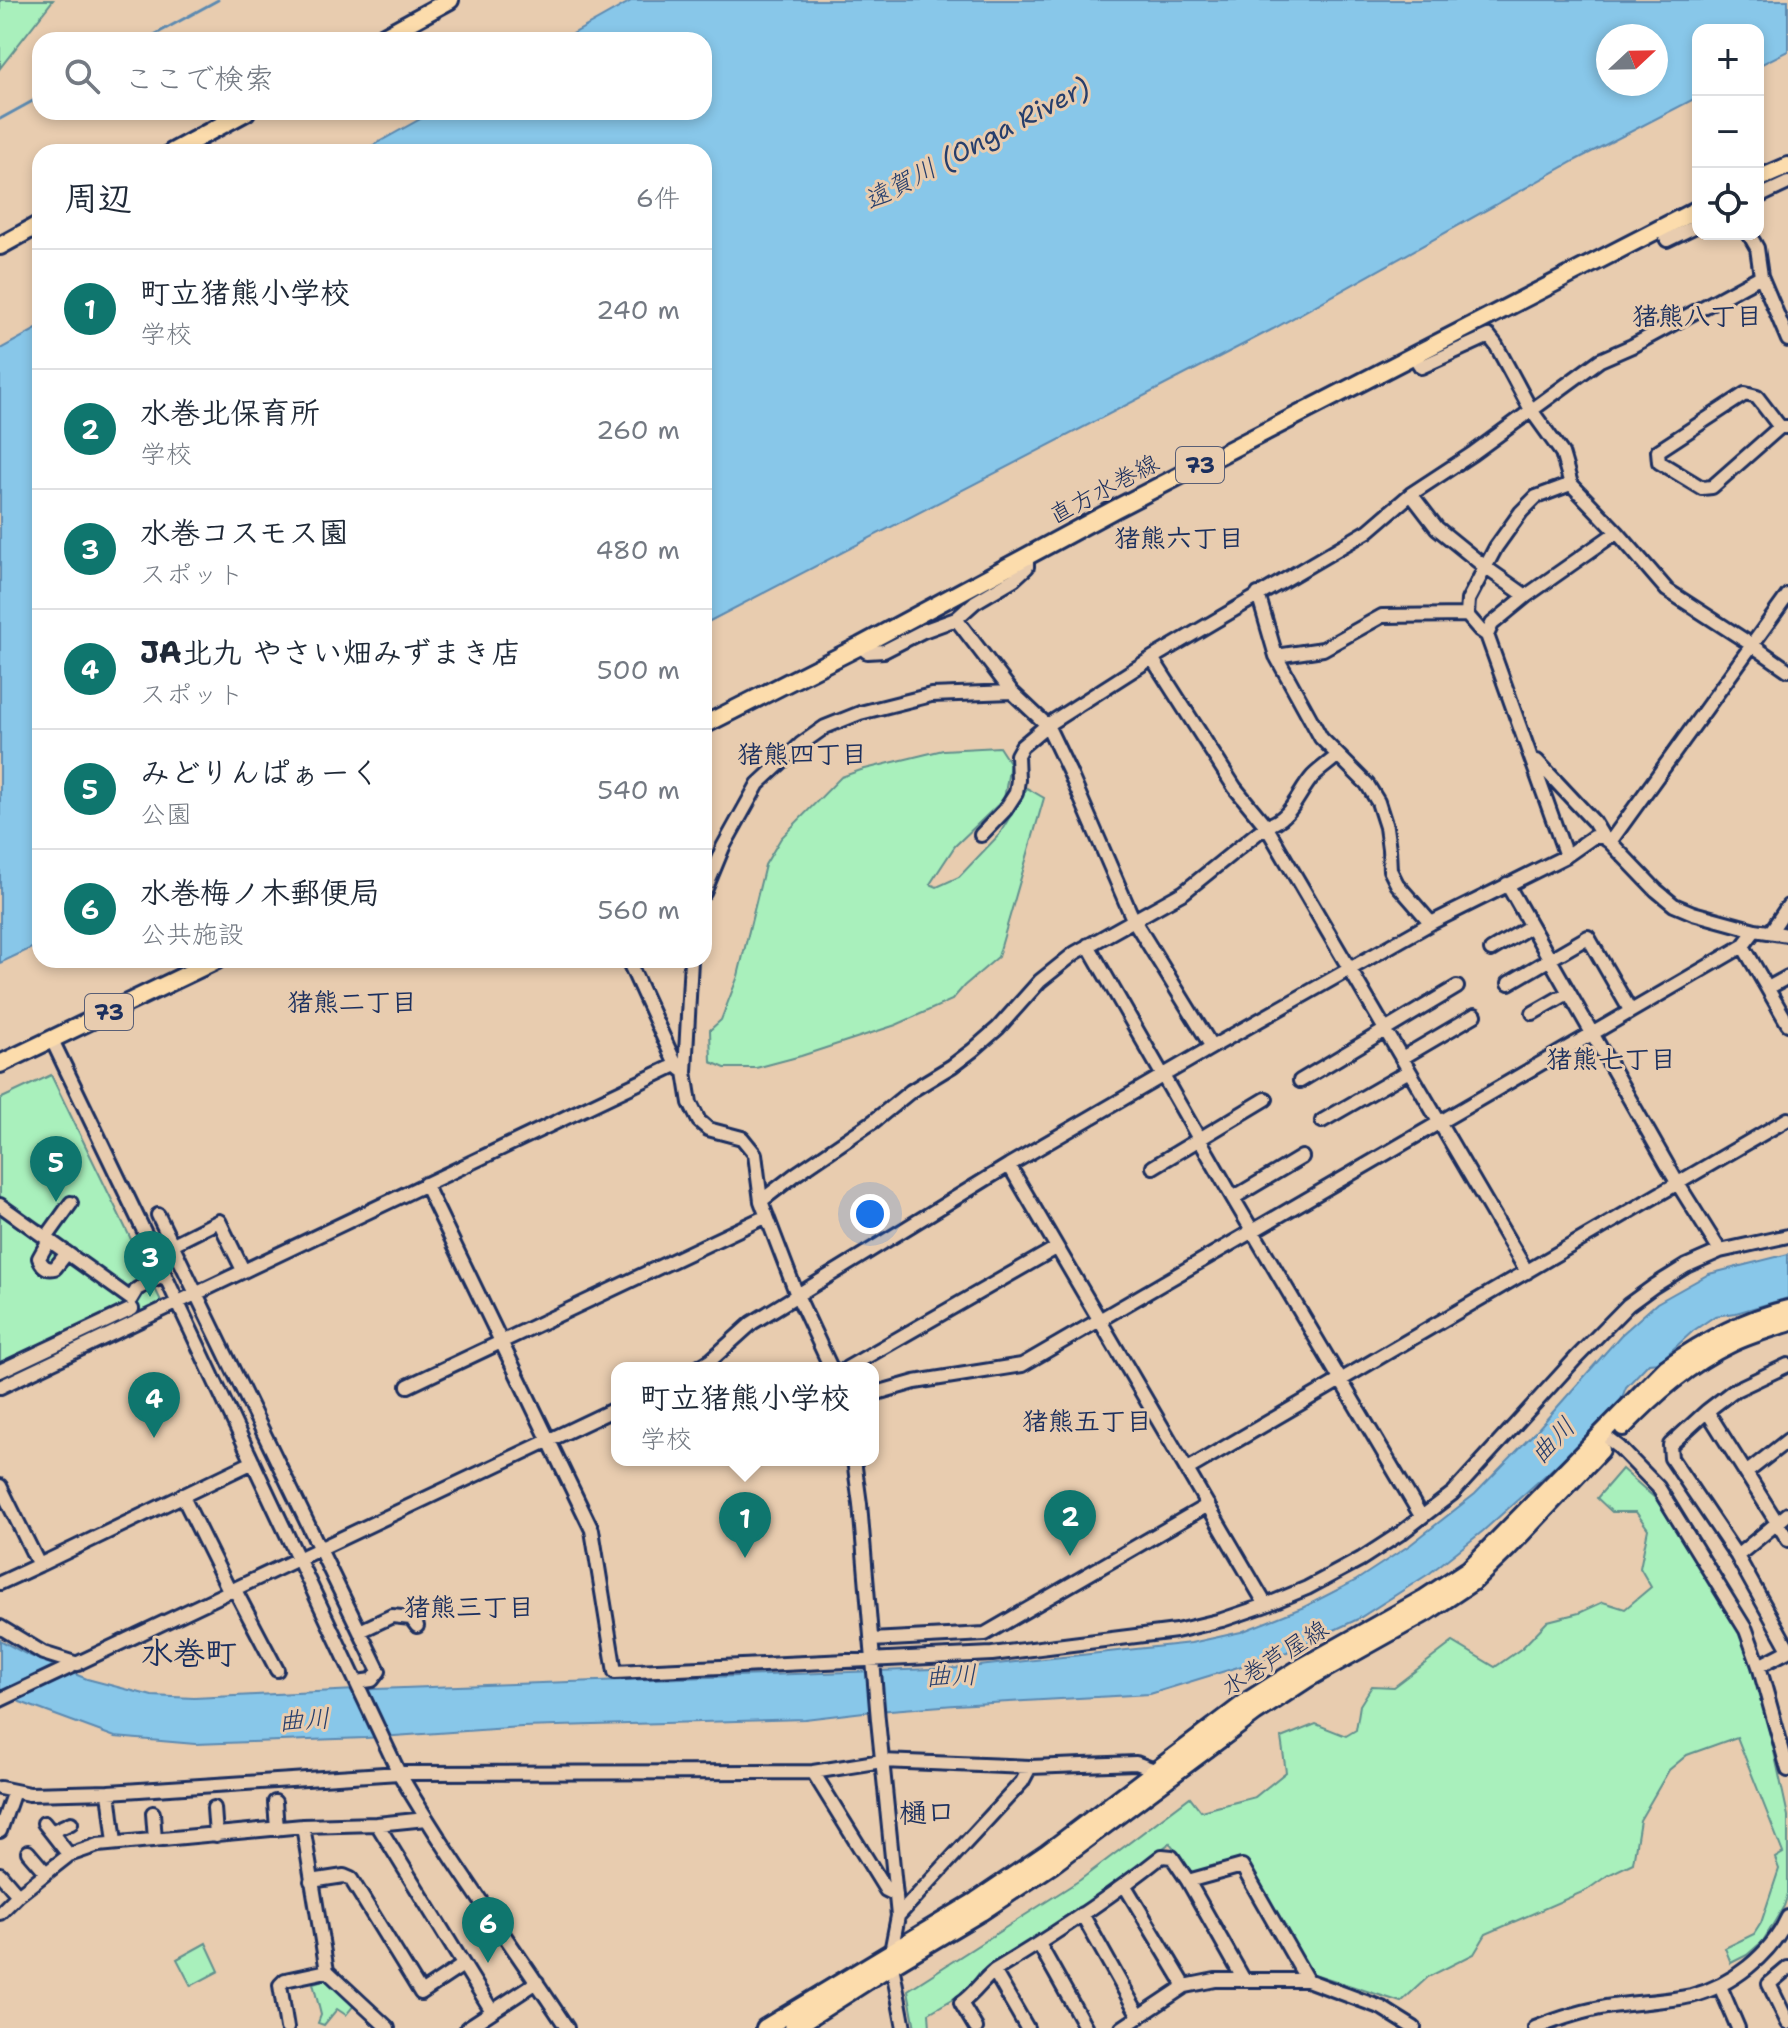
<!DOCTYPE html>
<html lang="ja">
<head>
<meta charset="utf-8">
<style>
  body { margin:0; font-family:"Shantell Sans","Klee One",sans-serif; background:#f6f6f7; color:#1f2937 }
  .controls { position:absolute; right:24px; top:24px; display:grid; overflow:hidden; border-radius:16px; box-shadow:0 4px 12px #0003 }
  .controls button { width:72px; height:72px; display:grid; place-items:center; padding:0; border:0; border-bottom:2px solid #e0e1e3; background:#fff; color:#1f2937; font:40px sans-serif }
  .compass { position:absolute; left:1596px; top:24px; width:72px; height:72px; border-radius:50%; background:#fff; box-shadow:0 4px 12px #0003; rotate:68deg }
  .you { position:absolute; left:870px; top:1214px; width:28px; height:28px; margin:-20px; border:6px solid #fff; border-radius:50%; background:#1a73e8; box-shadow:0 0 0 12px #1a73e833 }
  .badge { display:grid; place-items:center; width:52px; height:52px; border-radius:50%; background:#0f766e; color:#fff; font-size:26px; font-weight:700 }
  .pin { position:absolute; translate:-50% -66px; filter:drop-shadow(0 2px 4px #0008) }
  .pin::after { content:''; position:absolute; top:42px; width:28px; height:24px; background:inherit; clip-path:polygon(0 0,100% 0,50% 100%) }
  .popup { position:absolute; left:611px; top:1362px; width:268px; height:104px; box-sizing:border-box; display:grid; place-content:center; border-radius:16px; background:#fff; filter:drop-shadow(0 2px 6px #0005); font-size:26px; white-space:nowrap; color:#747a83 }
  .popup b { font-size:30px; color:#1f2937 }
  .popup::after { content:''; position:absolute; left:50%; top:100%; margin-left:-16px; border:16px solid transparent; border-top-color:#fff }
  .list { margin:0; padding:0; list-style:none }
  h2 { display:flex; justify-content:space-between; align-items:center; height:104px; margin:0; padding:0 32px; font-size:34px }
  h2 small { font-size:26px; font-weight:400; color:#747a83 }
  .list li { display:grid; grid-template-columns:52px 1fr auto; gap:24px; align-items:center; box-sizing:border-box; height:120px; padding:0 32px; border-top:2px solid #e0e1e3 }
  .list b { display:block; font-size:30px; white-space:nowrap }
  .list p { margin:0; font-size:26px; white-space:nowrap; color:#747a83 }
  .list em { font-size:26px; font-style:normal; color:#747a83 }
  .icon { flex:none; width:44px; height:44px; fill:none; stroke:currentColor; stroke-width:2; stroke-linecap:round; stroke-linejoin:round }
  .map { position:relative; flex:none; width:1788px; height:2028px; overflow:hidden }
  .search { position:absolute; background:#fff; box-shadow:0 4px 12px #0003; left:32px; top:32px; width:680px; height:88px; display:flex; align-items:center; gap:20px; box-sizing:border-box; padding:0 28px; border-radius:24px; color:#747a83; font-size:30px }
  .panel { position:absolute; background:#fff; box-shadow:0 4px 12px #0003; left:32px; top:144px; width:680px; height:824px; border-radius:24px }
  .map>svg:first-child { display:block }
  .green { fill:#a9f0bc; stroke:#62908d; stroke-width:2 }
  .water { fill:#88c7e9; stroke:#5c8ab1; stroke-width:2; fill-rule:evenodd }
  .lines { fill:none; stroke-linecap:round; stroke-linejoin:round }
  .stream { stroke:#5c8ab1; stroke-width:3 }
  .minor-casing { stroke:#1b2f5e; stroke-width:18 }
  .major-casing { stroke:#1b2f5e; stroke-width:22 }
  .minor { stroke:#e8ccaf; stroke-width:12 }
  .major { stroke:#fcdcac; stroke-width:16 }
  .labels { text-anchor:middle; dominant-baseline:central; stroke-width:6; stroke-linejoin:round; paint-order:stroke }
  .shield { fill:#e8ccaf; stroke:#585e76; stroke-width:2 }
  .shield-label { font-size:22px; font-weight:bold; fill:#1b2f5e }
  .street-label { font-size:24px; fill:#1b2f5e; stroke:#e8ccaf }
  .water-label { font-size:26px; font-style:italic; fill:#263e6c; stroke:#e8ccaf }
  .neighbourhood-label { font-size:26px; font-weight:bold; fill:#1b2f5e; stroke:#e8ccaf }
  .quarter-label { font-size:28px; font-weight:bold; fill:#1b2f5e; stroke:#e8ccaf }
  .district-label { font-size:32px; font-weight:bold; fill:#1b2f5e; stroke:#e8ccaf }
</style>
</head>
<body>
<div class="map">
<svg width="1788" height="2028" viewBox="0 0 1788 2028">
  <rect width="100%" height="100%" fill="#e8ccaf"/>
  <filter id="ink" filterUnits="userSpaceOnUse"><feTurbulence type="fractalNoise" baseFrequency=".0125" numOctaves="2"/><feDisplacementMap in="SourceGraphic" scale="16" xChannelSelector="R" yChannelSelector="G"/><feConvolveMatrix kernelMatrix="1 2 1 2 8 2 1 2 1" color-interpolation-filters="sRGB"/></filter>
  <g filter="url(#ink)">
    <!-- green -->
    <path class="green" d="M0 0H53L0 68Z
      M999 747 1010 764 1004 799 955 846 930 884 937 887 959 877 999 835 1027 788 1044 798 998 957 964 986 952 1000 896 1025 801 1056 756 1068H725L711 1062 710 1030 721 1020 738 976 765 865 781 838 841 777 861 770 943 750Z
      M51 1075 163 1305 0 1383V1099Z
      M1622 1469 1656 1499 1742 1636 1757 1673 1788 1816V1894L1784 1906 1763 1941 1747 1955 1731 1963 1725 1948 1754 1934 1761 1923 1779 1869 1775 1858 1783 1853 1737 1737 1687 1755 1669 1770 1640 1820 1633 1863 1608 1875 1587 1890 1486 1934 1474 1954 1428 1977 1401 2002 1311 1973 1245 1860 1191 1873 1170 1843 1075 1913 979 1973 968 1990 929 2013 930 2028H915L908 1990 1080 1880 1190 1797 1201 1811 1255 1797 1286 1772 1281 1738 1316 1724 1346 1736 1356 1730 1360 1705 1372 1686 1394 1687 1453 1642 1495 1667 1522 1648 1548 1621 1579 1613 1603 1602 1625 1609 1651 1587 1640 1568 1648 1529 1636 1512H1612L1597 1498Z
      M206 1943 219 1971 191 1986 177 1959Z
      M327 1979 354 2005 346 2015 337 2009 324 2025 318 2023 321 2015 313 1983Z"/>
    <!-- water -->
    <path class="water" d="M633 0H1788V51L1758 66V30H1698V97L1574 161 1273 329 704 624V152H361L433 112H704V40H562ZM1608 36H1656V84H1608Z
      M40 327V944L0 963V349Z
      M1788 1254V1298L1736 1313 1715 1316 1693 1331 1659 1362 1649 1363 1626 1387 1617 1411 1483 1531 1430 1573 1358 1619 1287 1652 1150 1694 955 1705 864 1712 805 1719 522 1727 366 1738 195 1744 115 1737 20 1702 0 1689V1640L26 1654 87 1679 152 1696 194 1698 376 1689 960 1668 1191 1643 1241 1632 1304 1607 1355 1581 1410 1545 1475 1494 1537 1430 1621 1335 1657 1303 1709 1274Z"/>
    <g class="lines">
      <!-- stream -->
      <path class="stream" d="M145 40 218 0
        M0 119 40 97"/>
      <defs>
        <path id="minor" d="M1758 197 1788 183
          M1661 228 1667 240 1698 225
          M1749 234 1757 248 1761 276 1788 340
          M1413 355 1421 367 1489 336 1496 345 1531 410 1562 453 1571 484 1617 532 1667 590 1752 645 1788 670
          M1780 427 1757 397 1745 394 1658 451 1659 462 1702 488 1712 487 1780 427H1788
          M1411 494 1437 528 1485 567 1526 596
          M1258 594 1276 656 1321 738 1367 784 1378 802 1386 827 1389 849 1390 870 1397 884 1431 923
          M956 619 1012 692 1047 725 1069 771 1133 919 1212 1047
          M1487 635 1492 624 1526 596 1617 532
          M860 646 867 652 884 651 923 631 956 619 975 602 1014 579 1027 567V558
          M1276 656 1323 649 1382 616 1467 615
          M1152 658 1235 788 1266 826 1527 1272
          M1537 761 1594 822 1603 837
          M981 835 1005 810 1016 793 1018 780 1017 755 1022 746 1047 725 1152 658 1368 531 1411 494 1472 454 1600 360 1632 346 1761 276
          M1610 842 1788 595
          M1566 856 1487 635 1480 630 1467 615 1468 600 1496 547 1521 512 1536 497 1571 484
          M1507 884 1678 1184 1720 1251
          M704 893 723 847 758 784 801 744 825 727 860 713 931 695 1012 692
          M1771 931 1788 906
          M1088 945 1233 1198 1421 1516
          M1743 946 1788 1024
          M1491 950 1531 926
          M628 960 676 1065 682 1070
          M691 960 685 1072 690 1103 699 1121 708 1129 742 1138 755 1154 761 1201 797 1295 831 1368
          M1509 983 1588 937 1630 1010
          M1768 988 1788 977
          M1533 1013 1568 993
          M52 1040 154 1252 399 1773C450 1861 511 1943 567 2028
          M1402 1058 1475 1015
          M1300 1081 1457 987
          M1322 1121 1409 1071
          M1009 1165 1266 1605
          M1153 1167 1266 1099
          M425 1184 592 1530 615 1672 992 1654 1176 1631 1222 1620 1266 1605 1307 1588 1361 1559 1401 1533 1453 1493 1577 1357 1628 1305 1654 1286 1686 1266 1720 1251 1788 1236
          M1233 1198 1302 1157
          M761 1201 796 1174 874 1121 911 1091 952 1066 973 1050 998 1028 1040 981 1075 953 1184 892 1266 826C1292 819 1297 794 1313 776 1320 769 1329 763 1337 756
          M0 1205 131 1299 137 1289 165 1275
          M158 1215 379 1671 372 1680 357 1682
          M46 1238 71 1203
          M49 1240 39 1258C42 1266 46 1270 55 1268L67 1253
          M173 1244 219 1221 243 1270
          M1788 1365 1733 1391 1707 1411 1788 1540
          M698 1368 711 1360 752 1323 1009 1165 1212 1047 1431 923 1566 856 1593 837H1603L1610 842 1656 890 1674 905 1693 913 1755 930 1788 935
          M847 1368 1056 1248
          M0 1371 132 1309
          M408 1386 767 1216
          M0 1387 676 1065
          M873 1394 915 1382 1022 1365 1743 946 1755 930
          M1707 1411 1670 1445 1671 1458 1737 1556 1788 1648
          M1602 1434 1619 1447 1658 1487 1746 1630 1759 1666 1788 1770
          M854 1460 860 1504 878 1720 898 1916 891 1952 892 1965 904 2028
          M1188 1469 1788 1119
          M1746 1473 1788 1440
          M0 1486 39 1565 253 1462
          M182 1495 230 1592
          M1737 1556 1788 1514
          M0 1583 39 1565
          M235 1590 277 1670
          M0 1627 43 1653 78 1664
          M360 1631 392 1616 411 1618 417 1626
          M871 1640 985 1634 1208 1505
          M1759 1666 1788 1651
          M0 1700 617 1408
          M813 1772 886 1890 896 1895
          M0 1788 29 1794 109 1792 399 1773 813 1772 882 1761 1030 1767 1136 1763 1157 1771 1160 1774
          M109 1792 115 1843
          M275 1802 277 1829
          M214 1808 216 1835
          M153 1813 155 1840
          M44 1823 69 1855
          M377 1824 492 2011
          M303 1826 327 1971 388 2028
          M0 1831 14 1791
          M51 1832 71 1823
          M28 1852 46 1873
          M0 1874 18 1895
          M311 1881 344 1876 351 1879 421 1993 463 1965
          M1188 1881 1244 1980
          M1125 1886 1185 1986
          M0 1913 18 1895 69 1855 98 1845 303 1826 377 1824 426 1819
          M1082 1914 1139 2016
          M898 1916 1022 1782 1030 1767
          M1039 1944 1086 2028
          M1788 1968 1769 1984 1788 2023
          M1720 1986 1738 2028
          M287 2028 280 1985 285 1980 327 1971
          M467 2028 537 1982
          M976 2028 961 2003C974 1994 982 1981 994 1971
          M1027 2028 994 1971C1052 1936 1109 1898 1162 1856L1172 1857 1188 1881 1242 1866 1307 1980
          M1122 2028 1185 1986 1215 1980H1307L1382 2008 1414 2028
          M1535 2028C1558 2019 1581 2011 1606 2007 1634 2002 1663 2002 1691 1996 1731 1986 1771 1955 1788 1917"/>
        <path id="major" d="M377 40 450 0
          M172 152 246 112
          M1758 179 1788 166
          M0 246 40 224
          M704 725 860 646 1115 509 1698 209
          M0 1064 217 960
          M1623 1427C1654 1395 1688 1364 1730 1344 1748 1335 1769 1329 1788 1323
          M765 2028 976 1901 1047 1853 1249 1700 1295 1671 1425 1598 1469 1569 1666 1368C1704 1341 1743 1320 1788 1309
          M793 2028 892 1965 981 1912 1053 1864 1255 1713 1307 1679 1427 1612 1475 1580 1508 1548 1601 1450"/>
      </defs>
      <!-- minor casing -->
      <use href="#minor" class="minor-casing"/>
      <!-- major casing -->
      <use href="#major" class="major-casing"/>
      <!-- minor -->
      <use href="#minor" class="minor"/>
      <!-- major -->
      <use href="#major" class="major"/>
    </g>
  </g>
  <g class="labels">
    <!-- shield labels -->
    <g class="shield">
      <rect x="1176" y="447" width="48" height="36" rx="6"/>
      <rect x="85" y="994" width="48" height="36" rx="6"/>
    </g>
    <g class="shield-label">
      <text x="1200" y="465">73</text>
      <text x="109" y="1012">73</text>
    </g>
    <!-- street labels -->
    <g class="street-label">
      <text transform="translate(1104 489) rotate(-28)">直方水巻線</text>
      <text transform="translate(1275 1658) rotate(-32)">水巻芦屋線</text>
    </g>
    <!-- water labels -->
    <g class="water-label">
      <text transform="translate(976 143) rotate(-28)">遠賀川 (Onga River)</text>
      <text transform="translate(1552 1440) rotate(-46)">曲川</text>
      <text transform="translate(951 1675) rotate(-3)">曲川</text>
      <text transform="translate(304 1719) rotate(-4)">曲川</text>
    </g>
    <!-- neighbourhood labels -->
    <g class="neighbourhood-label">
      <text x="1697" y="315">猪熊八丁目</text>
      <text x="1179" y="537">猪熊六丁目</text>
      <text x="802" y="753">猪熊四丁目</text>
      <text x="352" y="1001">猪熊二丁目</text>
      <text x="1611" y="1058">猪熊七丁目</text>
      <text x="1087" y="1420">猪熊五丁目</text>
      <text x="469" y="1606">猪熊三丁目</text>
    </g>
    <!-- quarter labels -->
    <g class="quarter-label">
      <text x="927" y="1812">樋口</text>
    </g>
    <!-- district labels -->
    <g class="district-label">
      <text x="189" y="1652">水巻町</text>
    </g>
  </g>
</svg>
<div class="controls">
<button>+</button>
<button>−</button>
<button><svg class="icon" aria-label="locate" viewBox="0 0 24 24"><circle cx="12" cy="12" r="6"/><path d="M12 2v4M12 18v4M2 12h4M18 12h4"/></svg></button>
</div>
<svg class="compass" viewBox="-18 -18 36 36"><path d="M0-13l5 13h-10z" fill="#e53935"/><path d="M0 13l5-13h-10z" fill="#747a83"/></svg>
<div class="you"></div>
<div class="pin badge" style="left:745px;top:1558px">1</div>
<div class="popup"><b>町立猪熊小学校</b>学校</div>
<div class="pin badge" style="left:1070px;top:1556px">2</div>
<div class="pin badge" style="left:150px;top:1297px">3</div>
<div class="pin badge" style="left:154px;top:1438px">4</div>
<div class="pin badge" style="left:56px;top:1202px">5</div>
<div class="pin badge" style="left:488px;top:1963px">6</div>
<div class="search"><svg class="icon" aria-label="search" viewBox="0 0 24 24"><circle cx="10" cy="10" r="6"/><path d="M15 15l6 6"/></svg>ここで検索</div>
<section class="panel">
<h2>周辺<small>6件</small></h2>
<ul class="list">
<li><span class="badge">1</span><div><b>町立猪熊小学校</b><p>学校</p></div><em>240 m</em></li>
<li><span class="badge">2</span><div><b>水巻北保育所</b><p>学校</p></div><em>260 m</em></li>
<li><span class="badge">3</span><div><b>水巻コスモス園</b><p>スポット</p></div><em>480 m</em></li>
<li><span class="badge">4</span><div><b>JA北九 やさい畑みずまき店</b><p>スポット</p></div><em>500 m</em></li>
<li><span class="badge">5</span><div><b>みどりんぱぁーく</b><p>公園</p></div><em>540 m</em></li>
<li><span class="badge">6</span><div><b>水巻梅ノ木郵便局</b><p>公共施設</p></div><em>560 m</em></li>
</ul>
</section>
</div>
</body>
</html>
